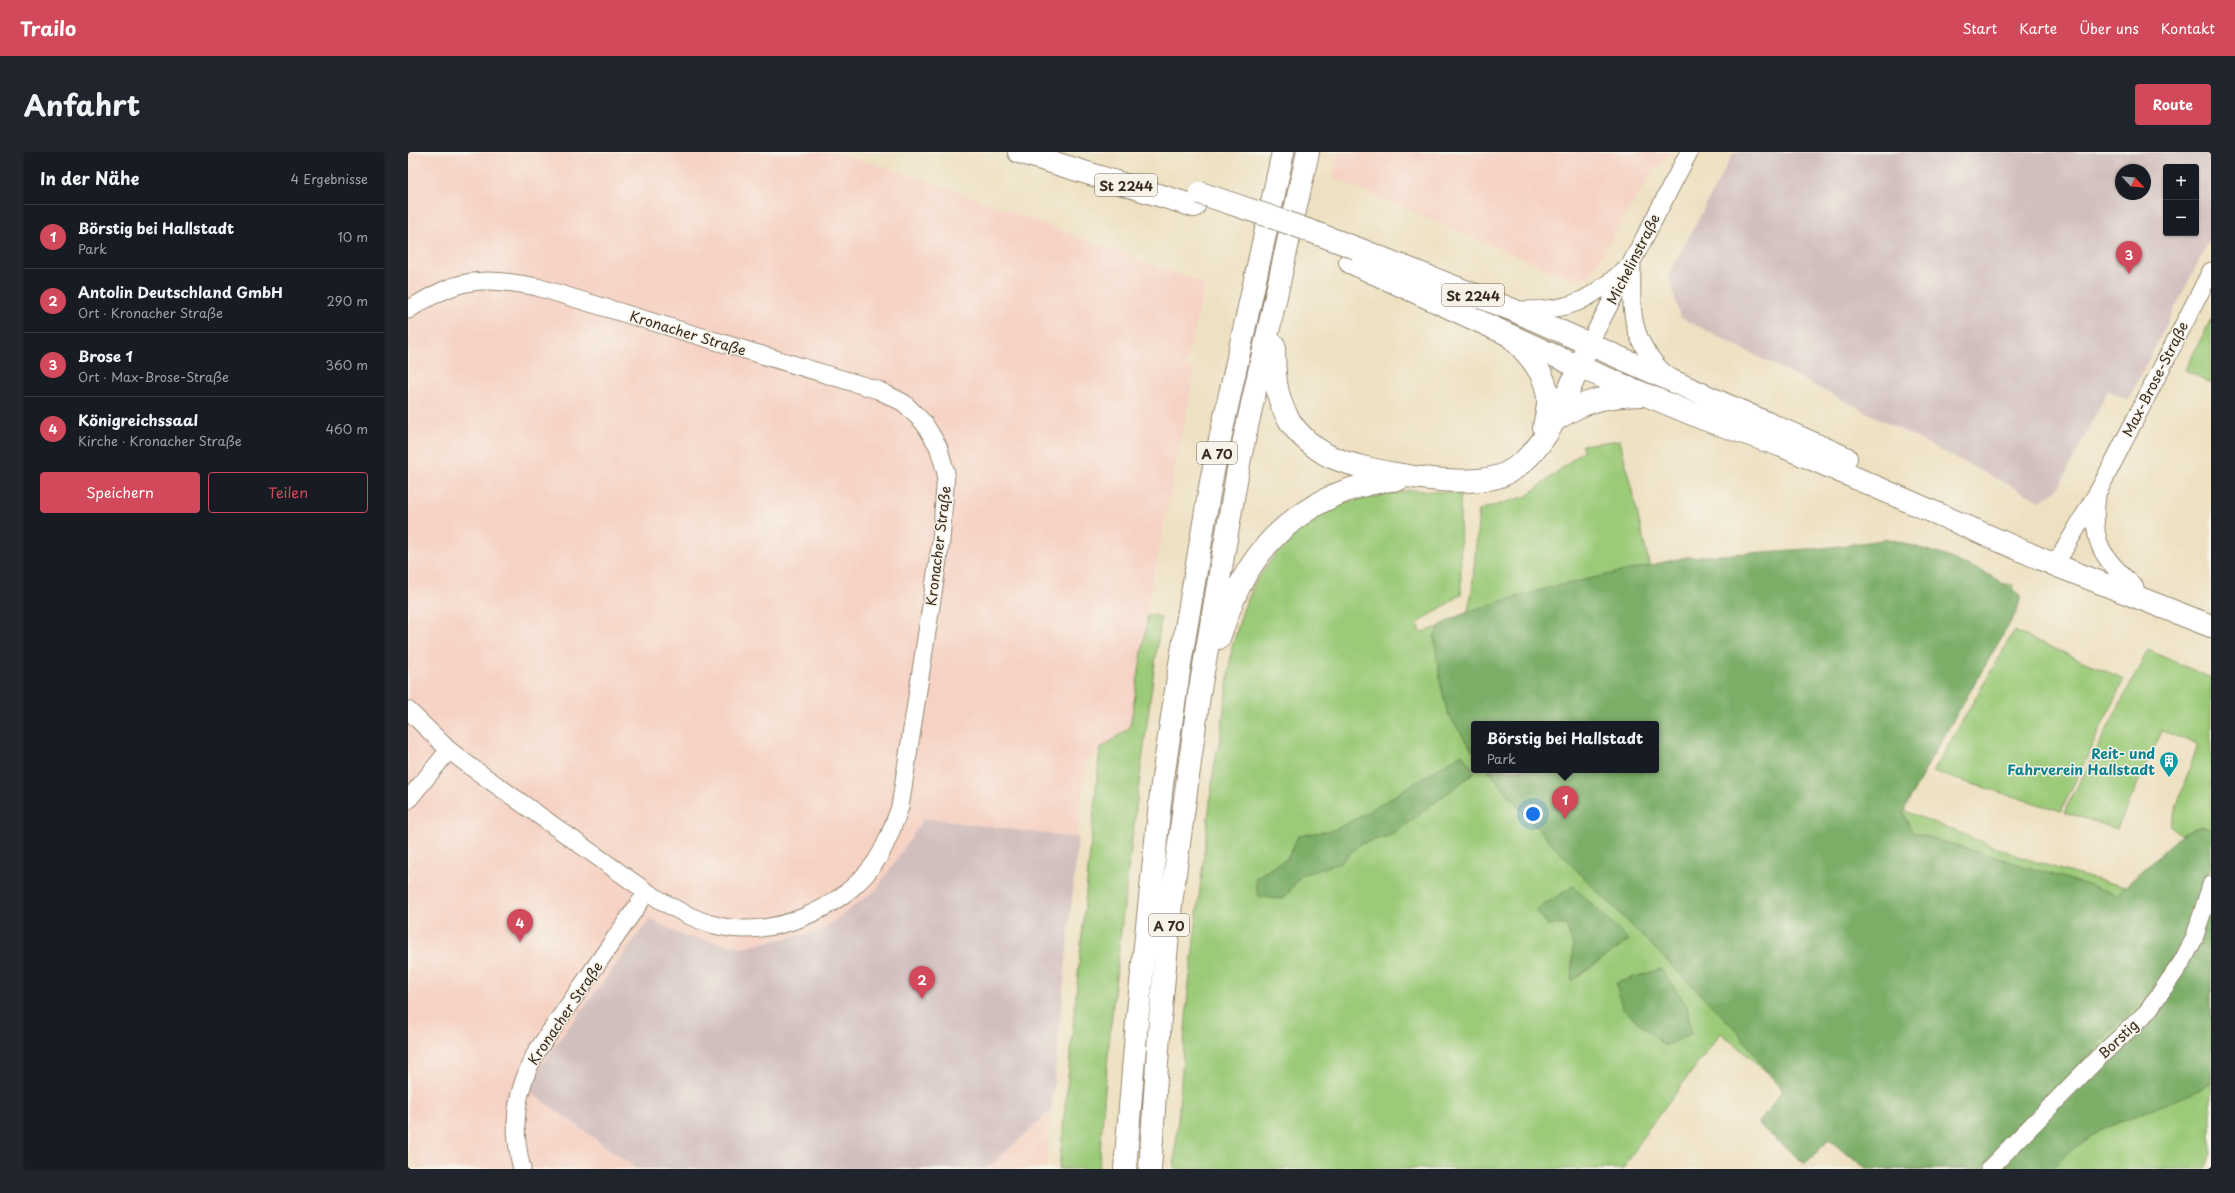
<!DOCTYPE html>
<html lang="de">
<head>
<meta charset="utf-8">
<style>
  body { margin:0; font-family:"Playpen Sans",sans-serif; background:#20242c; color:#f1f3f6 }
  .controls { position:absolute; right:12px; top:12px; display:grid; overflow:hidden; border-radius:4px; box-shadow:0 1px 3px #0004 }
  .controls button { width:36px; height:36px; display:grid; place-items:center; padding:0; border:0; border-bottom:1px solid #363941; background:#171b24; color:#f1f3f6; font:20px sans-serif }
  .compass { position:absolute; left:1707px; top:12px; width:36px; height:36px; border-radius:50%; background:#171b24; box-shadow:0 1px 3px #0004; rotate:116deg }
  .you { position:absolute; left:1125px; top:662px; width:14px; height:14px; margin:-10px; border:3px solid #fff; border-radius:50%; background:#1a73e8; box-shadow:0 0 0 6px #1a73e833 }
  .badge { display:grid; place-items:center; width:26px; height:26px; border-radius:50%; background:#d1495b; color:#fff; font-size:13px; font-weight:700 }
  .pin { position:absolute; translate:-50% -33px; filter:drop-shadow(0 1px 2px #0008) }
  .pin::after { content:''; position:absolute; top:21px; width:14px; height:12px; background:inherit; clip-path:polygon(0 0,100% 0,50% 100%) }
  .popup { position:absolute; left:1063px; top:569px; width:188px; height:52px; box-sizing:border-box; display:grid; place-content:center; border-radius:4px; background:#171b24; filter:drop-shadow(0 1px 3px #0005); font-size:13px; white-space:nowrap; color:#9ea1a6 }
  .popup b { font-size:15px; color:#f1f3f6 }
  .popup::after { content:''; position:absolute; left:50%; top:100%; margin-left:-8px; border:8px solid transparent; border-top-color:#171b24 }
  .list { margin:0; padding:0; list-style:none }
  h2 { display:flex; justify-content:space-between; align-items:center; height:52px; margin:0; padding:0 16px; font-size:17px }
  h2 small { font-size:13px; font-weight:400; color:#9ea1a6 }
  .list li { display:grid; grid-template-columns:26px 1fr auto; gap:12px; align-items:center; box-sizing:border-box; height:64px; padding:0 16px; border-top:1px solid #363941 }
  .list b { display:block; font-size:15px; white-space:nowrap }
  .list p { margin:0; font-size:13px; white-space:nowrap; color:#9ea1a6 }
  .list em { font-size:13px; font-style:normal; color:#9ea1a6 }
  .actions { display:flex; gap:8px; padding:12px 16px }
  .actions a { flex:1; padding:9px 0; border:1px solid #d1495b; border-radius:4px; text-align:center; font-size:14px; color:#d1495b }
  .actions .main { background:#d1495b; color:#fff }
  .map { position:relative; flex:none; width:1803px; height:1017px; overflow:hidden; border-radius:4px }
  header { display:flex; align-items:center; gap:24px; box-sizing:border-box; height:56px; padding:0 20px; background:#d1495b; color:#fff }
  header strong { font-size:19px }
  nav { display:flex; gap:22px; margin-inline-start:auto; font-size:14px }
  .intro { display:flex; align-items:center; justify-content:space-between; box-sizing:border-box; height:96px; padding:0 24px }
  h1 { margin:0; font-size:28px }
  .button { padding:10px 18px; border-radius:4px; background:#d1495b; color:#fff; font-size:14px; font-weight:700 }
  main { display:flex; gap:24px; padding:0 24px }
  aside { flex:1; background:#171b24; border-radius:4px; box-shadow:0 1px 3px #0004 }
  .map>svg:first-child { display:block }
  .built { fill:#f6d2c4 }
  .industrial { fill:#d1bfbe; fill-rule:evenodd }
  .green { fill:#9bca78; stroke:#6b7a4b; fill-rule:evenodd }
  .forest { fill:#7cae68; stroke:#5c6c43 }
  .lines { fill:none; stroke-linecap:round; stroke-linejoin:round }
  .street-casing { stroke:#948670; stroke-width:19 }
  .secondary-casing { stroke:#948670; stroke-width:24 }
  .primary-casing { stroke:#948670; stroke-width:24 }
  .highway-casing { stroke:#948670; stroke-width:24 }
  .street { stroke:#fff; stroke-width:17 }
  .secondary { stroke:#fff; stroke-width:22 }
  .primary { stroke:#fff; stroke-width:22 }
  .highway { stroke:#fff; stroke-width:22 }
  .primary-bridge-casing { stroke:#948670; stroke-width:24; stroke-linecap:butt }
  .primary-bridge { stroke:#fff; stroke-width:22 }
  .labels { text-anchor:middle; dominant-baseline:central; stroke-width:3; stroke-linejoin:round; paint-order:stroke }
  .shield { fill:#f7f3e8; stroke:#73665b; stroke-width:1 }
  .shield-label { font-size:13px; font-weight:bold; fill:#3b2a1e }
  .street-label { font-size:14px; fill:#3b2a1e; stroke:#f7f3e8 }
  .culture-label { font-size:14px; font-weight:bold; fill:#0d838f; stroke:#f7f3e8; text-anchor:end }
</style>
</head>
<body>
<header>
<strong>Trailo</strong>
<nav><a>Start</a><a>Karte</a><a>Über uns</a><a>Kontakt</a></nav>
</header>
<div class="intro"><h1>Anfahrt</h1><a class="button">Route</a></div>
<main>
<aside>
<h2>In der Nähe<small>4 Ergebnisse</small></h2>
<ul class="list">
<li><span class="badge">1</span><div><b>Börstig bei Hallstadt</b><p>Park</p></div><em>10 m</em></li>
<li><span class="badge">2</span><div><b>Antolin Deutschland GmbH</b><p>Ort · Kronacher Straße</p></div><em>290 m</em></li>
<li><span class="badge">3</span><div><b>Brose 1</b><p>Ort · Max-Brose-Straße</p></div><em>360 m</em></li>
<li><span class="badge">4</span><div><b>Königreichssaal</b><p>Kirche · Kronacher Straße</p></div><em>460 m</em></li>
</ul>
<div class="actions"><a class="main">Speichern</a><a>Teilen</a></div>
</aside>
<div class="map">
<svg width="1803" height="1017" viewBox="0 0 1803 1017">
  <rect width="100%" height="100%" fill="#f7f3e8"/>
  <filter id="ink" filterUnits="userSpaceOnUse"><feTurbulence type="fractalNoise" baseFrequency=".025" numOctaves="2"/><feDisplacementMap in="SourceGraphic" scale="8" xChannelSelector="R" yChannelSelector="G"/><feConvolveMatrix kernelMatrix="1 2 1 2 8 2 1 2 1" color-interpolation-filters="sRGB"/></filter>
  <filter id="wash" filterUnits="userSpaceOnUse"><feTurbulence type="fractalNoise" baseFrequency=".012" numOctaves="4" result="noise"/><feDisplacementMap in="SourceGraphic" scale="16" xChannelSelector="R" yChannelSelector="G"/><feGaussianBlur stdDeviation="0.9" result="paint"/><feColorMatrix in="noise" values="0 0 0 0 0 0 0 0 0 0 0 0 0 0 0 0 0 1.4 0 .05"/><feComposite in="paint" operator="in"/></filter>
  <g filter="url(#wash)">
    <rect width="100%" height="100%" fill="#eee1c2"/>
    <!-- built -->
    <path class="built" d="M0 0H429L535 34 797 132 778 214 787 218 745 427 722 575 678 608 638 1017H11L0 997Z
      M930 0H1264L1244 20 1181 124 1165 127 924 26Z"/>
    <!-- industrial -->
    <path class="industrial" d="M1326 0H1803V85L1720 248 1700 238 1650 337 1632 349 1272 165 1261 122ZM1758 15H1788V81H1758ZM1713 18H1737V42H1713Z
      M516 666 670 686 643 959 578 1017H229L116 935 242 767 275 784 333 795 412 779 468 738Z"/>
    <!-- green -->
    <path class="green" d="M1803 167V231L1777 218Z
      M1212 288 1242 415 1518 421 1606 433 1590 472 1466 647 1613 705 1660 720 1790 754 1803 793V1001L1797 1017H1473L1313 881 1241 976 1215 1017H766L780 840 808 598 811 597 824 495 835 458 848 429 870 398 886 382 906 367 938 350 1003 338 1052 341 1053 443 1010 471 1013 480 1058 468 1064 439 1071 358 1119 344 1175 299 1174 293ZM1066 572H1248V618H1066Z
      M740 462 753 465C729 649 703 832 691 1017H651L692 597 722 575Z
      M1606 479 1716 527 1653 659 1525 620Z
      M1740 498 1803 526V677L1793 674 1773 683 1762 673 1790 592 1754 579 1709 677 1656 660Z"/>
    <!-- forest -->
    <path class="forest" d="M1482 387 1535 403 1578 421 1613 443 1609 459 1525 603 1495 660 1504 680 1709 742 1773 683 1793 674 1803 677V714L1779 776 1765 805 1739 842 1572 1017H1459L1421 988 1397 1012 1350 972 1374 939 1329 879 1173 723 1119 665 1080 618H1248V572H1066V601L1040 562 1033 534 1026 485 1033 473 1043 467 1070 456 1140 436 1279 405 1415 396Z
      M1054 602 1067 620 984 683 952 692 932 711 893 723 876 747 850 745 847 726 880 706 890 684 926 678 950 666Z
      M1165 734 1221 788 1163 829 1165 794 1158 773H1140L1128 758Z
      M1803 757V931L1785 941 1692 978 1662 999 1644 1017H1588L1699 902Z
      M1253 817 1279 854 1283 882 1257 894 1214 856 1208 831Z"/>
  </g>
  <g filter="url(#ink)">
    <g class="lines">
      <defs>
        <path id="street" d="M1224 114C1223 162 1222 188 1258 223
          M0 158C50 126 71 124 129 135L470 238 496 251 516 271 530 294 538 321 533 389 492 655C485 674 478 695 466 712 433 758 362 788 307 773 283 767 260 753 239 740L63 615 41 598 0 558
          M1111 158C1161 159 1180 150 1217 117
          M1181 192 1281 0
          M1689 344C1682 390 1694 406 1727 435
          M1647 413 1692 336 1803 119
          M0 648 41 598
          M114 1017C103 973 107 941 128 900L239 740
          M1581 1017 1691 905 1739 860 1774 810 1786 787 1803 733"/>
        <path id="secondary" d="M1181 192 1438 306
          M1171 215 1296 267 1374 294 1647 413 1803 474"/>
        <path id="primary" d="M611 0 786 54
          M942 110 1171 215 1181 192 1105 158 948 96"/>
        <path id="highway" d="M1104 186C1121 203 1137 220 1140 245 1141 255 1137 267 1136 276
          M866 193C866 221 867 247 883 271 891 283 906 296 919 303 953 320 1062 339 1097 322 1137 302 1154 253 1171 215
          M1147 268C1180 247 1197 244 1235 243
          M811 486C817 469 823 451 831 435 862 372 923 333 991 327
          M717 1017 729 869 754 632 772 512 804 324 875 0
          M742 1017 752 867 763 751 791 543 832 306 900 0"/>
      </defs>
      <!-- street casing -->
      <use href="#street" class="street-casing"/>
      <!-- secondary casing -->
      <use href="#secondary" class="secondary-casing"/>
      <!-- primary casing -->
      <use href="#primary" class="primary-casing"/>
      <!-- highway casing -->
      <use href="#highway" class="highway-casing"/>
      <!-- street -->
      <use href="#street" class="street"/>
      <!-- secondary -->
      <use href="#secondary" class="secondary"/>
      <!-- primary -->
      <use href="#primary" class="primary"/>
      <!-- highway -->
      <use href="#highway" class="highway"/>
      <defs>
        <path id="primary-bridge" d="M792 41 875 69 948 96"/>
      </defs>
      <!-- primary-bridge casing -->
      <use href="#primary-bridge" class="primary-bridge-casing"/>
      <!-- primary-bridge -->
      <use href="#primary-bridge" class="primary-bridge"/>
    </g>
  </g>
  <!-- icons -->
  <defs>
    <symbol id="building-pin" viewBox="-11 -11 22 30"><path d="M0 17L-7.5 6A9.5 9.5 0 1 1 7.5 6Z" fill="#0f9aa8" stroke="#f7f3e8"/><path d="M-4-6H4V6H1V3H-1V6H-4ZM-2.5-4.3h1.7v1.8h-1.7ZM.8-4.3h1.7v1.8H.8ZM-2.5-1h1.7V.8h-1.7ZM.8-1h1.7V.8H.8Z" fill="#fff"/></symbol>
  </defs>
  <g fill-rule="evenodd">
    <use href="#building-pin" x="1750" y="598" width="22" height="30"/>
  </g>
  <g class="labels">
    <!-- shield labels -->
    <g class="shield">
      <rect x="687" y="22" width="62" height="22" rx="3"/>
      <rect x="1034" y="132" width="62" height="22" rx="3"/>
      <rect x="789" y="290" width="40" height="22" rx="3"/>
      <rect x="741" y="762" width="40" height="22" rx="3"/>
    </g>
    <g class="shield-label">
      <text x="718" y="33">St 2244</text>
      <text x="1065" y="143">St 2244</text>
      <text x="809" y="301">A 70</text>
      <text x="761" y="773">A 70</text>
    </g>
    <!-- street labels -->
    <g class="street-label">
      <text transform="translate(1225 107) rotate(-63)">Michelinstraße</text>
      <text transform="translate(280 181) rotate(17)">Kronacher Straße</text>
      <text transform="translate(1747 227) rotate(-63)">Max-Brose-Straße</text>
      <text transform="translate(530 394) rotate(-83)">Kronacher Straße</text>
      <text transform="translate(157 861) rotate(-56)">Kronacher Straße</text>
      <text transform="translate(1710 887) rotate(-44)">Borstig</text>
    </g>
    <!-- culture labels -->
    <g class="culture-label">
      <text x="1747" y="601">Reit- und<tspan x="1747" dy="16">Fahrverein Hallstadt</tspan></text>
    </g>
  </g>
</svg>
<div class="controls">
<button>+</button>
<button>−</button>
</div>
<svg class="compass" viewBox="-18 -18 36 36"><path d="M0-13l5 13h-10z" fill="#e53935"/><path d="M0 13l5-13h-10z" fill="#9ea1a6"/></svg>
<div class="you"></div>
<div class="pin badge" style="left:1157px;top:667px">1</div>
<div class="popup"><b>Börstig bei Hallstadt</b>Park</div>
<div class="pin badge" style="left:514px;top:847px">2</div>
<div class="pin badge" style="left:1721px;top:122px">3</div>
<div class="pin badge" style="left:112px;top:790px">4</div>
</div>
</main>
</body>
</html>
